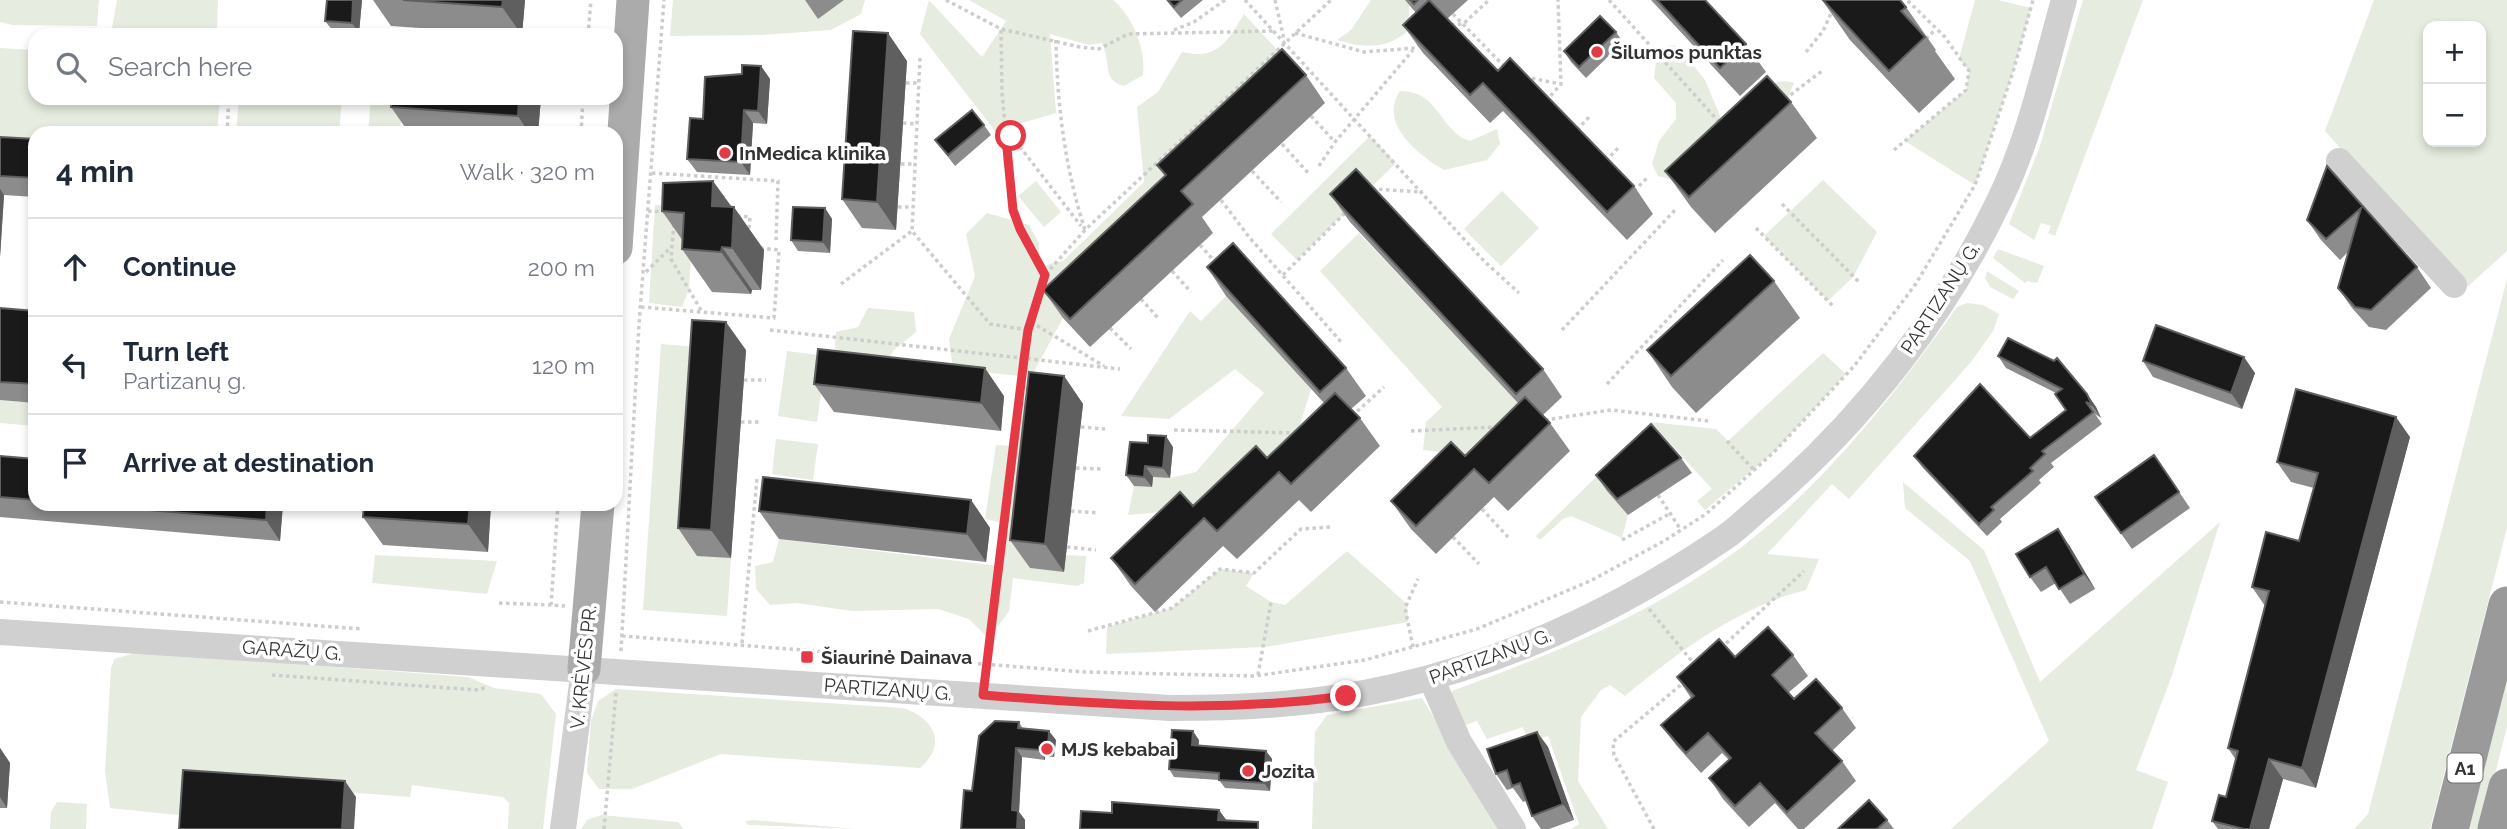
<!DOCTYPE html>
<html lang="en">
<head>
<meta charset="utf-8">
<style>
  body { margin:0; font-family:Raleway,sans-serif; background:#f6f6f7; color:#1f2937 }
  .controls { position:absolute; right:21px; top:21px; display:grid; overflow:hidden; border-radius:14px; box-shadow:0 4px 10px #0003 }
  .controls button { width:63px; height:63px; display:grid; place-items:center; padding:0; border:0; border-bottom:2px solid #e0e1e3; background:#fff; color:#1f2937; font:35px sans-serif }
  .stop { position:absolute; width:21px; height:21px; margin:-16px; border:5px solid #e63946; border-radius:50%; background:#fff }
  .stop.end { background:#e63946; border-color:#fff; box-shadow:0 2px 7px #0008 }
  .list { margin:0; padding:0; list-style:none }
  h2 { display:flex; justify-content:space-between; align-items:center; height:91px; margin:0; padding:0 28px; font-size:30px }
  h2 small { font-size:23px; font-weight:400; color:#747a83 }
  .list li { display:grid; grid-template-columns:46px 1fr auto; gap:21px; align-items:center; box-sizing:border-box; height:98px; padding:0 28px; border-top:2px solid #e0e1e3 }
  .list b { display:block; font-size:26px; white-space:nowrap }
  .list p { margin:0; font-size:23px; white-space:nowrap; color:#747a83 }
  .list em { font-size:23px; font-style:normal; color:#747a83 }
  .icon { flex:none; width:38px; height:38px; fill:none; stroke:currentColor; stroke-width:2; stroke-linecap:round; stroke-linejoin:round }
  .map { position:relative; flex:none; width:2507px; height:829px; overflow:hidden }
  .search { position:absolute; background:#fff; box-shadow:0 4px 10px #0003; left:28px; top:28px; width:595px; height:77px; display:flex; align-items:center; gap:18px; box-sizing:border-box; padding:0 24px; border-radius:21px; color:#747a83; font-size:26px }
  .panel { position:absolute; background:#fff; box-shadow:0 4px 10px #0003; left:28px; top:126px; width:595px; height:385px; border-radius:21px }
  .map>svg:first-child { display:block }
  .green { fill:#e6ecdf; fill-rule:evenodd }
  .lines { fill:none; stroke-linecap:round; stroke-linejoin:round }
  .path { stroke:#cdcdcd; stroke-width:3.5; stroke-dasharray:3.5 3.5; stroke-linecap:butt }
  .minor { stroke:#d0d0d0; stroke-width:26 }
  .major { stroke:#ababab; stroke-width:33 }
  .highway { stroke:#9a9a9a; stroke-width:37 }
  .wall { fill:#8c8c8c }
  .shaded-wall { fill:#5f5f5f }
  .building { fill:#1a1a1a; stroke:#5f5f5f; stroke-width:2 }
  .route { stroke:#e63946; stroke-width:9 }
  .poi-dot { fill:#e63946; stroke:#fff; stroke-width:2.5 }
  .labels { text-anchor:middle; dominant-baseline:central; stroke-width:7; stroke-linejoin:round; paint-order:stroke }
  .shield { fill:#fff; stroke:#707070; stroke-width:2 }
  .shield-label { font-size:18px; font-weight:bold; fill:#333 }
  .poi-label { font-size:19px; font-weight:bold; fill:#333; stroke:#fff; text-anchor:start }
  .street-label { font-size:19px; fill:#333; stroke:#fff }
</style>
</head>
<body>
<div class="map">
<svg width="2507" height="829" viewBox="0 0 2507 829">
  <rect width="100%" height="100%" fill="#fff"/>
  <!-- green -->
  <path class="green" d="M0 0H99L97 26 13 25 0 22Z
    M117 0H218L217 30 299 35 118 33 112 28Z
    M673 0H805L818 18 844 0H865L861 14 831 30 762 35 670 36Z
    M929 0 982 57 1006 21 969 0H1113C1133 17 1146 49 1143 75L1124 86C1101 80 1112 64 1102 43L1089 45 1050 34 1056 113 995 131 920 34Z
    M1371 0H1416L1409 6V30C1387 50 1363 48 1337 40L1351 30Z
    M1975 0H1998L2031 8 2013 72 1975 185 1905 141 1966 90 1969 71 1959 59Z
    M2083 0H2143L2055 236 2048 233 2051 226 2041 223 2034 240 2009 224 2039 149Z
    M2374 0H2507V251L2466 288 2325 131ZM2428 26H2481V142H2428Z
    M1244 14 1302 77 1063 318 1031 377 953 369 949 339 975 276 966 234 987 213 1029 225 1039 243V258L1046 265 1063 261 1144 182 1137 107 1158 92 1182 52C1218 60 1227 42 1244 14Z
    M1668 45 1678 46 1705 80 1723 123C1742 108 1768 73 1794 83L1786 102 1676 181 1658 176 1652 164 1659 141 1676 119V103L1654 78 1656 61Z
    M0 48 35 50V98H220L217 133H35V158L0 156Z
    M1400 91C1440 91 1439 131 1470 141L1497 129 1500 144 1487 160 1444 170C1418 155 1378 123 1400 91Z
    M239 98H342L339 133H236Z
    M371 98H403L400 133H368Z
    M1370 136 1396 163 1297 260 1271 234Z
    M1823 180 1877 232 1853 277 1828 301 1764 236Z
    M1036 181 1061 212 1044 227 1018 196Z
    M1502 191 1539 228 1501 266 1464 229Z
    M726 195 717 222 693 226 689 289 682 307 649 303 655 205 671 206Z
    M1359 233 1536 422 1484 484 1458 454 1423 450 1426 422 1442 407 1320 271Z
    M1998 249 2044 266 2037 283 2027 281 2025 283 1993 258Z
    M1987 271 2019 291 2013 299 1990 287 1985 278Z
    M2507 279V528L2430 829H2354L2368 814Z
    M1226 296 1311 389 1290 458 1193 509 1128 515 1134 486 1151 487 1153 477 1170 478 1196 472 1264 393 1235 369 1169 419 1121 416 1190 311 1201 321Z
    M1967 303 1983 305 1999 314 1993 331 1971 362 1849 499 1832 484 1767 554 1819 559 1806 590C1738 607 1678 652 1625 696L1610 685 1601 690 1581 717 1578 781 1608 829H1571L1579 824 1548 736 1529 742 1523 727 1487 739 1477 721 1460 727 1447 705 1452 691C1550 655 1643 618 1728 557 1820 491 1892 398 1957 307Z
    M868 308 914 312 916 332 894 350 882 371 834 360 836 332 858 327Z
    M661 344 711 348 731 558 727 616 643 610Z
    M787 351 826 356 817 422 778 416Z
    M1823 353 1846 374 1775 451 1705 510 1697 501 1712 489 1651 422 1716 429 1728 441Z
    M1019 398 1049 400 1030 568 1064 572 1066 555 1086 556 1084 583 1077 586 1013 578 1009 611 989 639 969 619 938 609 852 611 797 603 770 605 756 589 755 566 773 562 779 539 998 566 1004 523 985 519 996 445 1013 446Z
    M0 400 35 403V426L0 423Z
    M1649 425 1662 440 1628 515 1622 538 1571 516 1563 519 1540 540 1536 536Z
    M776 439 818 444 813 480 772 474Z
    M1903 482 1984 550 2040 682 2220 522 2171 678 2136 770 2168 782 2152 829H1951L2049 741 1970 561 1905 508Z
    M1347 551 1407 604 1408 622 1265 647 1106 654 1107 627 1172 608 1220 569 1254 573 1246 586 1271 602 1285 605Z
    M375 555 497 561 487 594 372 583Z
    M139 652 468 677 494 688 541 694 556 714 543 829H508L509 803 503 797 412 785 410 797 192 780 188 816 110 808 105 771 111 668 114 659Z
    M2507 663V727L2481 829H2464Z
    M616 689 903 708C934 718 948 744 920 768L721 754 632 789H599L587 773 591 721 598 701Z
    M1422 698 1501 829H1312L1315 732 1327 715Z
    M57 802 87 804 86 829H50L51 812Z
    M601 815 678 822 684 829H581L587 820Z
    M752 820 856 829 748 825 745 821Z"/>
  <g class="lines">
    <!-- path -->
    <path class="path" d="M946 0 1001 29 1080 47 1099 49 1128 34 1273 31
      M1245 0 1484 261 1519 293
      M1275 0 1284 39
      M1609 0 1720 123
      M1453 14 1506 68
      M1451 25 1463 24 1489 0
      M1001 30 1002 92 1013 210 1019 229 1045 275
      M1174 30 1194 22 1225 0
      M1295 33 1364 52 1415 48 1421 44
      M446 35V30
      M588 35 591 0
      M1926 39 1936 29
      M1056 40C1057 105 1065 168 1085 230
      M1806 52 1823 31 1837 0
      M920 58 912 231 990 324 1028 330
      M1525 77 1561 84
      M906 83H918
      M1785 99 1822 71
      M1546 101 1561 84 1558 0
      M1311 116 1335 142
      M903 123 917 124
      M1007 130 1081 226
      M1577 130 1590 116
      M227 133 229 98
      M581 133 583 98
      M1282 144 1310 175
      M1894 150 1966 90 1969 71 1944 36 1907 0
      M1606 161 1619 147
      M901 164H915
      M1319 166 1335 142 1413 50
      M1252 171 1281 202
      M652 173 778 181 776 240
      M1372 189 1423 192
      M1634 191 1647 178
      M1221 200 1249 237 1342 343
      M1782 204 1859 282
      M898 207H912
      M648 211 666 212
      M737 216 750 217 749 231
      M674 224 671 259 702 312
      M1756 228 1834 307
      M1200 245 1217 264
      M1172 271 1191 292
      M646 272 672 246
      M1283 275 1346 212
      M841 284 912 231
      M1141 299 1159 319
      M641 307 774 318 779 250 759 248
      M1031 322 1104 366
      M1110 328 1131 349
      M770 330 1120 369
      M1562 330 1676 209
      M744 380H766
      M1607 384 1723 260
      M1352 416 1384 387
      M1545 420 1611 410 1709 421
      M741 422H762
      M1081 427 1105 429
      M1174 430 1297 433
      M1411 431 1496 427
      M1727 441 1754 470
      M1076 468 1103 469
      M1658 495 1681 530
      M558 504 551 605 565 606
      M1482 509 1508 537
      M1071 511 1099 513
      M1453 537 1479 564
      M1622 540 1671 513
      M1067 547 1096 550
      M0 602 362 629
      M499 603 551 605
      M1649 609 1695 665
      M1088 631 1172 608 1220 569 1254 573 1301 529 1331 527
      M622 636 1085 672 1255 676 1365 660 1477 629 1590 581 1664 541 1706 514 1775 451 1855 365 1915 285 1975 185 2013 72 2033 0
      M742 643 757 478
      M1413 647 1405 608 1418 579
      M1721 648 1804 571
      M621 651 639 324 664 0
      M272 675 478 690 487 687
      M985 675 1028 330 1045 275 1085 230 1331 0
      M1258 675 1271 602
      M604 829 616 693
      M1654 829 1614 755 1613 742 1683 683"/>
    <!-- minor -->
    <path class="minor" d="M2339 161 2454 285
      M0 632 1170 708C1246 708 1320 704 1393 687 1510 661 1622 607 1721 540 1738 529 1753 513 1769 500 1864 418 1945 314 1999 201 2030 138 2045 67 2064 0
      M1431 678 1459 742 1513 829
      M563 829 584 669"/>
    <!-- major -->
    <path class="major" d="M616 248 633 0
      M584 669 598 504"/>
    <!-- highway -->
    <path class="highway" d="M2450 829 2507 605
      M2496 829 2507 787"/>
  </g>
  <!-- wall -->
  <path class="wall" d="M327 0H362L359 33 333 31 325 21Z
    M373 0H525L522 35 391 26Z
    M805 0H844L818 19Z
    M1166 0H1203L1181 18Z
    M1405 0H1468L1447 19 1498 71 1634 186 1653 214 1627 240 1503 111 1490 123 1423 53 1403 25 1416 13Z
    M1651 0H1705L1746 44 1766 72 1740 96Z
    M1822 0H1900L1906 7 1936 50 1935 51 1955 79 1919 113 1850 40Z
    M1616 32 1623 42 1586 78 1571 62 1564 51Z
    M907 61 896 230 862 228 842 199Z
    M761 66 770 79 767 124 753 123 750 175 697 172 687 159 742 74Z
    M1306 75 1325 103 1202 217 1213 233 1090 347 1063 318 1043 290 1165 176 1157 165Z
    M392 98H541L538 133H409L391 107Z
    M1791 102 1817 138 1715 233 1691 207 1665 171Z
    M984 125 991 135 955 166 935 140Z
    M0 137 35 139V197L4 195 0 257Z
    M2327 166 2417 267 2431 288 2386 330 2369 327 2352 308 2338 288 2348 252 2340 260 2321 240 2307 220Z
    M1330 194 1543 369 1562 397 1543 415 1550 423 1570 451 1508 511 1494 497 1436 554 1411 529 1391 501 1465 456 1518 403 1350 222Z
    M732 207 764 250 761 290H752L751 294 712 292 682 249 683 241 662 211Z
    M825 208 832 219 830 253 798 251 791 240Z
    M1207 267 1346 368 1366 396 1351 409 1360 418 1380 446 1311 512 1299 500 1237 559 1223 546 1155 612 1131 586 1111 558 1193 506 1267 458 1324 403 1226 296Z
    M1774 281 1800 318 1696 413 1672 387 1647 350Z
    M0 308 35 311V403L0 400Z
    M746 350 731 558 697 556 678 528Z
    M1998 356 2087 394 2096 407 2101 418 2095 414 2102 424 2051 463 2054 467 2039 480 2041 483 2000 519 2002 522 1987 536 1923 468 1914 456 2030 438 2066 410 2056 393 2006 368Z
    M2143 361 2255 373 2242 409 2153 377Z
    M1064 376 1083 404 1064 572 1030 568 1010 540Z
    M814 384 1004 396 1001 431 834 412Z
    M2410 437 2316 788 2283 779 2269 829H2218L2212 821 2226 797 2236 760 2228 748 2265 606 2252 587 2299 541 2314 488 2291 482 2277 462Z
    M1173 447 1170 478 1153 477 1152 487 1134 486 1126 475Z
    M2154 455 2190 508 2132 549 2095 497Z
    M0 456 35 459V504H283L280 541 0 517Z
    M1681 458 1692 473 1628 515 1607 491 1596 475Z
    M971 500 990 528 986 562 779 539 759 511Z
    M491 504 488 552 383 545 363 517Z
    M2069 545 2095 589 2070 604 2056 583 2041 592 2030 577Z
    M1793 655 1808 676 1788 693 1794 699 1842 708 1856 728 1832 751 1842 761 1856 781 1804 829H1798L1775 803 1749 827 1723 799 1709 778 1729 760 1722 753 1701 773 1676 745 1661 725 1691 698 1677 677 1735 657Z
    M1019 722 1023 729 1056 740 1054 757H1045V760L1022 757 1019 812 1025 820V829H961L972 791Z
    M1537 732 1548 747 1574 820 1549 829H1541L1532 816 1526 801 1523 802 1513 788 1507 790 1496 774Z
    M1199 740 1198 746 1266 751 1272 759 1270 791 1225 788 1219 780 1174 777 1169 769Z
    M0 748 10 763 7 808H0Z
    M1887 820 1894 829H1838Z"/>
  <!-- shaded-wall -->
  <path class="shaded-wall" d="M353 0H362L359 33 352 23Z
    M503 0H525L522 35 502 7Z
    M888 33 907 61 896 230 877 202Z
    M761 66 770 79 767 124 758 111Z
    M519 98H541L538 133H529L518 116Z
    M744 110 753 123 750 175 741 162Z
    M713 181 734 210V207L764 250 761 290 732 248 712 206Z
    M0 189 4 195 0 257Z
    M825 208 832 219 830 253 823 242Z
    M722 247 752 290 751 294 721 252Z
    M726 322 746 350 731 558 711 530Z
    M2244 357 2255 373 2242 409 2231 393Z
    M985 368 1004 396 1001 431 981 403Z
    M1064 376 1083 404 1064 572 1045 544Z
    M2087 394 2096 407 2101 418 2092 405Z
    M2396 417 2410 437 2316 788 2302 768Z
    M1166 436 1173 447 1170 478 1163 468Z
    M1145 466 1153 477 1152 487 1144 477Z
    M971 500 990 528 986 562 967 534Z
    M267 504H283L280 541 266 520Z
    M470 504H491L488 552 468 524Z
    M2058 529 2069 545 2095 589 2084 574Z
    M1049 731 1056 740 1054 757 1048 748Z
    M1193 731 1199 740 1198 753 1192 745Z
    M1537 732 1548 747 1574 820 1563 804Z
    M1039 747 1045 757V760L1039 750Z
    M0 748 10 763 7 808 0 797Z
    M1016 748 1022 757 1019 812 1025 820V829H1017L1012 810Z
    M1266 751 1272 759 1270 791 1264 783Z
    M2269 759 2283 779 2269 829H2250Z
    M345 781 356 797 354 829H342Z
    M1219 810 1233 829 1218 820Z"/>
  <!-- building -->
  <path class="building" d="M327 0H353L352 23 325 21Z
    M403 0H503L502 7Z
    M1168 0H1182L1174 7Z
    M1410 0H1418L1414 4Z
    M1429 0 1498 71 1510 58 1634 186 1607 212 1483 83 1470 95 1403 25Z
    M1657 0H1705L1746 44 1720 68Z
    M1823 0H1900L1906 7 1901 11 1925 37 1889 71Z
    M1600 16 1616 32 1579 67 1564 51Z
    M853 31 888 33 877 202 842 199Z
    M1282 49 1306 75 1181 191 1193 204 1070 319 1043 290 1166 175 1157 165Z
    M742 65 761 66 758 111 744 110 741 162 687 159 690 118 703 119 705 77 742 74Z
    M1767 76 1791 102 1689 197 1665 171Z
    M392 98H519L518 116 391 107Z
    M972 110 984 125 948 155 935 140Z
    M0 137 35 139V178L0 176Z
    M2327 166 2417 267 2371 310 2355 307 2338 288 2361 208 2326 239 2307 220Z
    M1356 169 1543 369 1516 394 1330 194Z
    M713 181 712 206 734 207 732 248 722 247 721 252 682 249 684 213 662 211 663 183Z
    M793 207 825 208 823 242 791 240Z
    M1233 243 1346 368 1320 392 1207 267Z
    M1750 255 1774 281 1671 376 1647 350Z
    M0 308 35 311V384L0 382Z
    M692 320 726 322 711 530 678 528Z
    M2156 325 2244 357 2231 393 2143 361Z
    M2008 338 2054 361 2057 358 2087 394 2092 405 2086 402 2093 412 2042 451 2045 454 2030 468 2033 471 1991 507 1994 510 1979 524 1914 456 1980 384 2030 438 2066 410 2055 394 2062 389 1998 356Z
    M818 349 985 368 981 403 814 384Z
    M1029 372 1064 376 1045 544 1010 540Z
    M2296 389 2396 417 2302 768 2269 759 2250 829H2244L2212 821 2219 795 2226 797 2238 751 2228 748 2269 591 2252 587 2266 532 2299 541 2318 473 2277 462Z
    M1335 393 1360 418 1291 484 1279 472 1217 531 1204 518 1135 584 1111 558 1180 492 1193 506 1256 446 1267 458Z
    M1525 397 1550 423 1489 483 1474 469 1416 526 1391 501 1451 442 1465 456Z
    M1651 424 1681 458 1617 499 1596 475Z
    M1148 435 1166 436 1163 468 1145 466 1144 477 1126 475 1130 442 1148 443Z
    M2154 455 2179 492 2121 533 2095 497Z
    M0 456 35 459V500L0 497Z
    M763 477 971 500 967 534 759 511Z
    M79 504H267L266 520Z
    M364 504H470L468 524 363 517Z
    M2058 529 2084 574 2059 589 2046 567 2030 577 2016 554Z
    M1768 627 1793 655 1772 675 1794 699 1816 679 1842 708 1815 733 1842 761 1787 812 1760 783 1735 806 1709 778 1731 758 1708 733 1686 753 1661 725 1694 696 1677 677 1719 639 1735 657Z
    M995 721 1019 722 1018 728 1049 731 1048 748 1039 747V750L1016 748 1012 810 1018 811 1017 829H961L964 790 972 791 979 736Z
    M1172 730 1193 731 1192 745 1266 751 1264 783 1219 780V773L1169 769Z
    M1537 732 1563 804 1532 816 1520 783 1512 786 1507 770 1496 774 1487 749Z
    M183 770 345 781 342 829H179Z
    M1869 800 1887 820 1877 829H1838Z
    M1112 802 1219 810 1218 820 1258 822V829H1080L1081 811 1112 813Z"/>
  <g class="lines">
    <!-- route -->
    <path class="route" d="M1011 136 1005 128 1013 210 1020 229 1045 275 1028 330 1024 359 983 695C1109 705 1220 713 1346 696"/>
  </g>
  <!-- markers -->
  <g class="poi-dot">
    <circle cx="1597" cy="52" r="7"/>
    <circle cx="725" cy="153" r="7"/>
    <rect x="800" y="650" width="14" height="14" rx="3.5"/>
    <circle cx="1047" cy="749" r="7"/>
    <circle cx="1248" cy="771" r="7"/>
  </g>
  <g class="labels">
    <!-- shield labels -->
    <rect class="shield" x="2447.5" y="753.5" width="35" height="29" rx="5"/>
    <g class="shield-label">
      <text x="2465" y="768">A1</text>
    </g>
    <!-- poi labels -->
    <g class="poi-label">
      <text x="1611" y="52">Šilumos punktas</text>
      <text x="739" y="153">InMedica klinika</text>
      <text x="821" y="657">Šiaurinė Dainava</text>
      <text x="1061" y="749">MJS kebabai</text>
      <text x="1262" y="771">Jozita</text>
    </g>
    <!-- street labels -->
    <g class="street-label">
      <text transform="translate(1940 298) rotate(-57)">PARTIZANŲ G.</text>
      <text transform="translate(292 650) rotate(4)">GARAŽŲ G.</text>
      <text transform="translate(1490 656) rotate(-20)">PARTIZANŲ G.</text>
      <text transform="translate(583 667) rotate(-84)">V. KRĖVĖS PR.</text>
      <text transform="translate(888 689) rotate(4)">PARTIZANŲ G.</text>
    </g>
  </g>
</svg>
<div class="controls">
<button>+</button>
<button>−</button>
</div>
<div class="stop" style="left:1011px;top:136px"></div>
<div class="stop end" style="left:1346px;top:696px"></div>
<div class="search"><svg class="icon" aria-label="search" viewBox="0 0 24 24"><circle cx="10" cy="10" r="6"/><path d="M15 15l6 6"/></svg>Search here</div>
<section class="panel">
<h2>4 min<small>Walk · 320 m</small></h2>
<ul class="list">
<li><svg class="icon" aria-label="ahead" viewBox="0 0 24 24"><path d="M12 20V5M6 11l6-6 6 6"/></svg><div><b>Continue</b></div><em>200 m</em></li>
<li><svg class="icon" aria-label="left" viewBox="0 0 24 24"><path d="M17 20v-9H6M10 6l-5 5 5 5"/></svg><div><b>Turn left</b><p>Partizanų g.</p></div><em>120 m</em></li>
<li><svg class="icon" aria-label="arrive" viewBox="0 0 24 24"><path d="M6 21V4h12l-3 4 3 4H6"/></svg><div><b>Arrive at destination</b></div></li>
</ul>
</section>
</div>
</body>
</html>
